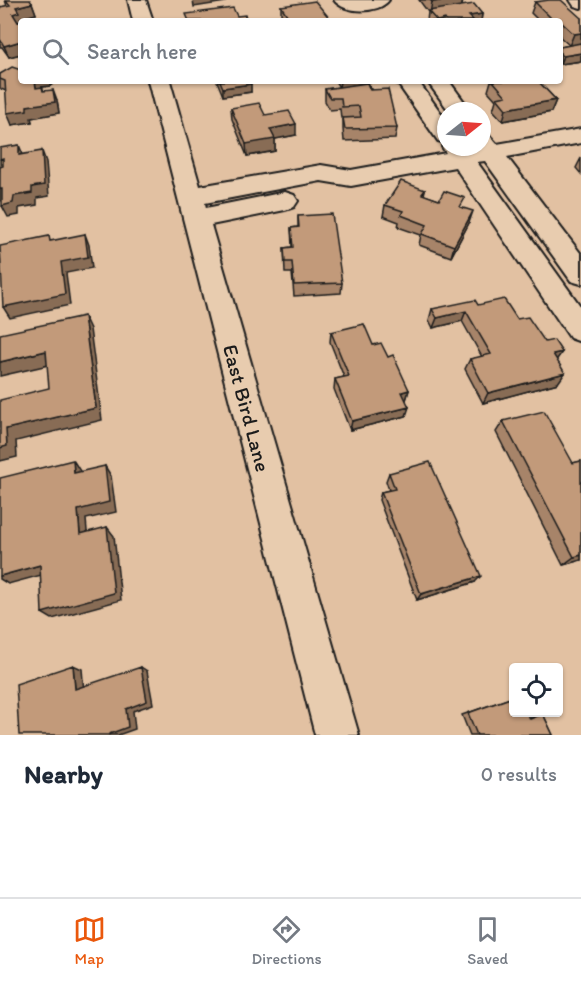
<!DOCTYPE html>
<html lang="en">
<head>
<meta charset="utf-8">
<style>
  body { margin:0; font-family:Itim,sans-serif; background:#f2f2f3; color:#1f2937 }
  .controls { position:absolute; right:18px; bottom:18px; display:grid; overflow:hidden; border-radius:6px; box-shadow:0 2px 4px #0004 }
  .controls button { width:54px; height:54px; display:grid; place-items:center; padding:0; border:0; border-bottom:2px solid #e0e1e3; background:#fff; color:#1f2937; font:30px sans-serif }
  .compass { position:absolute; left:437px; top:102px; width:54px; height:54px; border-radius:50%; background:#fff; box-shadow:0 2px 4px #0004; rotate:73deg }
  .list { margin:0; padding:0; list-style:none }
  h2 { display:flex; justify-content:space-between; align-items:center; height:78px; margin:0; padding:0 24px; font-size:26px }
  h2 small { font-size:20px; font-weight:400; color:#747a83 }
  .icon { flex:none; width:33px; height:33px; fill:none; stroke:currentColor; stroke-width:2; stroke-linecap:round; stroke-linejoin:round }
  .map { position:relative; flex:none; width:581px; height:735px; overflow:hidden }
  .search { position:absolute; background:#fff; box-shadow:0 2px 4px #0004; left:18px; right:18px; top:18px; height:66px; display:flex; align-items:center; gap:15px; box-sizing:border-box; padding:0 21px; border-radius:6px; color:#747a83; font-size:22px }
  .sheet { height:162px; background:#fff }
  nav { display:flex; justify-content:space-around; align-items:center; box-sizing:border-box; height:84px; border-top:2px solid #e0e1e3; background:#fff; font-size:16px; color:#747a83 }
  nav a { display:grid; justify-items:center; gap:3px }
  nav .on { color:#ea580c }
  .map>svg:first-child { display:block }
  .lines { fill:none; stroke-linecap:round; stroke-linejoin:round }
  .minor-casing { stroke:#1c1c1c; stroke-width:4 }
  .minor { fill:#e8ccaf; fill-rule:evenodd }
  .wall { fill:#a78469; stroke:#1c1c1c; stroke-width:1.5 }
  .shaded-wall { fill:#886c55; stroke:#1c1c1c; stroke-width:1.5 }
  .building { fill:#c29a7a; stroke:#1c1c1c; stroke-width:1.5 }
  .labels { text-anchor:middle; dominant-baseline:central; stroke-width:4.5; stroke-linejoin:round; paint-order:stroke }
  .street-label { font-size:21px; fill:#1c1c1c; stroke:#e8ccaf }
</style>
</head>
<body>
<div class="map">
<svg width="581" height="735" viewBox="0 0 581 735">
  <rect width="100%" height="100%" fill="#e2c1a2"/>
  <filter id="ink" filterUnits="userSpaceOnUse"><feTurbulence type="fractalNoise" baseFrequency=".0167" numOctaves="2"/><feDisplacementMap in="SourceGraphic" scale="12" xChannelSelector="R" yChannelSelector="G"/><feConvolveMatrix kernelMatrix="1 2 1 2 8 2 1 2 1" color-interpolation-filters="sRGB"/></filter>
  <g filter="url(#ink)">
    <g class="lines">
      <defs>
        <path id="minor" d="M128 0H146L153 21H133Z
          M334 0H389C379 14 344 14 334 0Z
          M570 0H581V8L574 6Z
          M148 81H170L200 186 321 165 351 170 446 153 442 147 445 143 438 141 396 81H418L446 120V147H466L468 149 482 147V134L490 136 497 144 581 129V143L507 157 581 254V284L571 281 485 161 477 162 581 307V342L570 338 455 167 351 186 321 181 205 203 206 208 285 192 294 195 298 201 294 207 285 210 211 225 359 735H315Z
          M427 81H449L471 111H449Z"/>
      </defs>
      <!-- minor casing -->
      <use href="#minor" class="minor-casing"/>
      <!-- minor -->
      <use href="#minor" class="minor"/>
    </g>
    <!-- wall -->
    <path class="wall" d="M5 0 32 3 36 14 21 18V54L9 57 2 47H0V7L7 6Z
      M419 0H463L462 6 482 14 481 21H427L428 12Z
      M535 2 581 18V61L560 64V47L569 45 560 37V21H539L531 13Z
      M281 6 331 20V21H286L281 14Z
      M0 74 21 81H57L50 86 42 87 44 91 57 101 59 113 31 118 32 122 12 125 6 91 1 89 0 87Z
      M217 81H250L251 92 223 96Z
      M335 81H375L367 83 397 128 395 139 344 141 343 129V118H341L340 109 330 110 325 101V89L339 87Z
      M491 81H538L556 100 551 112 503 121 493 110 496 100 488 91Z
      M231 108 265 115 296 135 275 139V151L247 156 232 119Z
      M581 158V174L576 168Z
      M425 190 424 195 462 208 469 223 451 257 419 245 421 235 398 227 399 222 383 216 385 205Z
      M298 216 342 283 341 293 294 296 292 273H285L284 248 292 247 291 228 298 227Z
      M478 305 517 319 545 342 562 352 556 360 558 383 483 403 465 369 470 359 482 357 462 321 433 328 429 320 432 309Z
      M331 332 373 345 388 357 409 390 406 400V416L350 430 334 389 335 379 344 377 330 342Z
      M503 421 573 463 581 461V560L563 565 496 432Z
      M389 473 475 582 417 600 379 500 381 492 389 490 386 481Z
      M513 697 530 718 543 714 553 735H470L462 715Z"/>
    <!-- shaded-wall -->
    <path class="shaded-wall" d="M193 0H225V2L194 7Z
      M448 0H463L461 9 430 14 432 2Z
      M32 3 36 14 21 18 23 21 17 25 13 14 16 7Z
      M482 14 481 21H468L469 16Z
      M581 33V44L569 46 574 34Z
      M21 41V54L9 57 4 46Z
      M581 53V61L560 64 563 56Z
      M35 81H57L50 86 42 87 46 98 36 88Z
      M340 81H375L339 88Z
      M251 84V92L223 96V88Z
      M53 90 57 101 59 113 31 118 32 122 12 125 7 113 27 106Z
      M556 100 551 112 503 121 506 109Z
      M296 124V135L275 139V151L247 156 246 144 270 129Z
      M19 145 24 157 19 155Z
      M42 151 46 162 49 196 37 198V205L19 208V215L8 217 2 206 14 196 32 187Z
      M3 158 9 170 0 171V159Z
      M0 189H2L8 200 0 201Z
      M473 211 469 223 451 257 454 246Z
      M85 234 89 245 92 268 66 273 70 305 10 318 3 307 61 262Z
      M466 311 462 321 433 328 437 318Z
      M84 316 90 329 102 420 16 441 17 457 0 461V448L6 429 96 408Z
      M46 351 53 364 0 376V362Z
      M562 352 555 362 553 354Z
      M565 373 558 383 483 403 488 393Z
      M409 390 406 400 399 402 402 392Z
      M409 407 406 416 350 430 352 421Z
      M73 460 80 471 82 484 74 473Z
      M105 466 111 476 116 512 86 519 88 543 80 534 78 510Z
      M107 527 114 536 121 600 52 619 42 613Z
      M581 555V560L563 565 574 557Z
      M40 565 49 573 8 584 0 579V576Z
      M481 576 475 582 417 600 421 594Z
      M73 665 82 669 84 692 75 689Z
      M141 667 147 671 153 704 133 711 135 729 118 735H109V734L126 709Z"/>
    <!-- building -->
    <path class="building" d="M6 0H30L32 3 16 7 19 12 13 14 18 22 32 18 34 21H21V41L4 46 0 39V7L10 5Z
      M430 0H448L432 2Z
      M549 0H561L581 18V33L574 34 562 23H560V21H554L535 2Z
      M315 1 331 20 291 21 281 6Z
      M474 4 482 14 469 16 474 21H446L445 19 437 21 428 11Z
      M233 8 237 16 245 15 248 21H189L186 14Z
      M581 43V53L563 56 560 53V47Z
      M12 67 21 70V81H35L36 88 42 87 43 91 53 90 55 102 27 106V110L7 113 5 81 0 79V74Z
      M220 81H250L251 84 223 88Z
      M493 81H538L556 100 506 109 497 98 506 96Z
      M367 83 370 90 388 89 397 128 345 129 343 118 361 117 359 106 342 107 341 98H330L325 89Z
      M259 103 265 115 289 111 296 124 270 129 275 139 246 144 231 108Z
      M19 145V155L42 151 44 185 32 187V193L14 196 13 203 2 206V189H0V167L3 166V158L0 159V148Z
      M401 181 425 190 422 194 439 200 444 191 465 198 460 207 473 211 454 246 422 234 427 225 401 215 403 211 385 205Z
      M332 214 342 283 294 285 292 262H285L284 248 293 247 291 228 299 227 298 216Z
      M85 234 88 257 61 262 65 294 3 307 0 246 49 236 50 241Z
      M504 299 517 319 528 317 545 342 554 340 562 352 553 354 565 373 488 393 470 359 491 354 466 311 437 318 432 309 475 300 478 305Z
      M84 316 96 408 6 429 7 446 0 448V400L49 388 46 351 0 362V334Z
      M364 324 373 345 381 343 388 357 393 355 409 390 402 392 409 407 352 421 335 379 349 376 331 332Z
      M544 411 573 463 581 461V555L574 557 503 421Z
      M73 460 74 473 105 466 109 502 78 510 80 534 107 527 114 593 42 613 40 565 0 576V478Z
      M430 462 481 576 421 594 381 492 395 489 389 473Z
      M73 665 75 689 141 667 147 701 126 709 128 727 109 734V735H19L16 684Z
      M513 697V712H527L530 719 543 714 553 735H477L468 713Z"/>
  </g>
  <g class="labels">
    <!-- street labels -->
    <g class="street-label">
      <text transform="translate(247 408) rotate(75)">East Bird Lane</text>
    </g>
  </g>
</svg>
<div class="controls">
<button><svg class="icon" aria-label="locate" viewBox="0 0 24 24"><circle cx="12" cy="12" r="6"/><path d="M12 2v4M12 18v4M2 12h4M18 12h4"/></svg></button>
</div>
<svg class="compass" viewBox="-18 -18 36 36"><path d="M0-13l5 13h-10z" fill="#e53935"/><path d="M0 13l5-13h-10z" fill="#747a83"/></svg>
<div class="search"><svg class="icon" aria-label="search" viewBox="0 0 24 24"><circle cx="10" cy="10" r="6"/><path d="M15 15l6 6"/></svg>Search here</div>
</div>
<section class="sheet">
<h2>Nearby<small>0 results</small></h2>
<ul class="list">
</ul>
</section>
<nav>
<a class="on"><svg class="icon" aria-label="map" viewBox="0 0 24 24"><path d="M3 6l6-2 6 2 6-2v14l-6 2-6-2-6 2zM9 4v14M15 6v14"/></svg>Map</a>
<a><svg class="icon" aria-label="directions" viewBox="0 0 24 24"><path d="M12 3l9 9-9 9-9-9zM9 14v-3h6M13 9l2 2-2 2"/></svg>Directions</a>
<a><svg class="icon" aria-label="saved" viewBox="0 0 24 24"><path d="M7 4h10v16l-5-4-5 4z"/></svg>Saved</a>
</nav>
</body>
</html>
